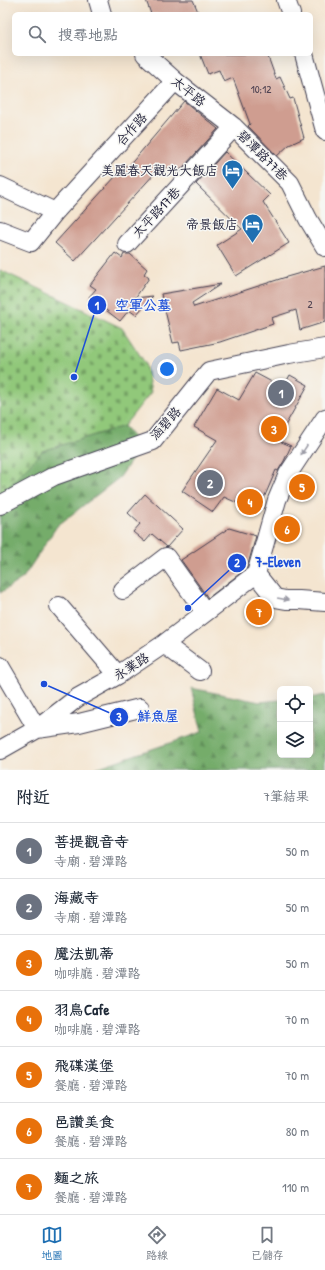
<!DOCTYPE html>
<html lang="zh-TW">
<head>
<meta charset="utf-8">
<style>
  body { margin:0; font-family:"Patrick Hand","LXGW WenKai TC",sans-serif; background:#f2f2f3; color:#1f2937 }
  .controls { position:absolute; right:12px; bottom:12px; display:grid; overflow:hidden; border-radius:6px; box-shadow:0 4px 16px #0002 }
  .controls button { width:36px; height:36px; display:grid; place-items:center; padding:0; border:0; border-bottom:1px solid #e0e1e3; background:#fff; color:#1f2937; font:20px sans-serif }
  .you { position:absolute; left:167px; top:369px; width:14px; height:14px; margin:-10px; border:3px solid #fff; border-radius:50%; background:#1a73e8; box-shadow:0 0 0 6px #1a73e833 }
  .badge { display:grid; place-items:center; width:26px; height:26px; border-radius:50%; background:#1f6fb2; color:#fff; font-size:13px; font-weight:700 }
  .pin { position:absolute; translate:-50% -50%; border:2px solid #fff; box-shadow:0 1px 4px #0006 }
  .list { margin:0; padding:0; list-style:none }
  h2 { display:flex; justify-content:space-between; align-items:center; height:52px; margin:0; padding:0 16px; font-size:17px }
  h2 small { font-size:13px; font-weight:400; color:#747a83 }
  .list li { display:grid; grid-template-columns:26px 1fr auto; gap:12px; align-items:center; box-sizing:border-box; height:56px; padding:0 16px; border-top:1px solid #e0e1e3 }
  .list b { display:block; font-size:15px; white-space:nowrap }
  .list p { margin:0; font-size:13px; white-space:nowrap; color:#747a83 }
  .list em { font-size:13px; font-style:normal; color:#747a83 }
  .icon { flex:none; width:22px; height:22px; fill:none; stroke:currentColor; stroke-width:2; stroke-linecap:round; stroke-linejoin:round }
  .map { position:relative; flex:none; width:325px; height:770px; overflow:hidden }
  .search { position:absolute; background:#fff; box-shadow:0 4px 16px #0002; left:12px; right:12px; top:12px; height:44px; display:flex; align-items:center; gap:10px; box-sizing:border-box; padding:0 14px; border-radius:6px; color:#747a83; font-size:15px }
  .sheet { height:444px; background:#fff }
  nav { display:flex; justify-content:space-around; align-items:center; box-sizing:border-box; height:56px; border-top:1px solid #e0e1e3; background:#fff; font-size:11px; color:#747a83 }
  nav a { display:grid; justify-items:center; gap:2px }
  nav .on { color:#1f6fb2 }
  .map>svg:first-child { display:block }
  .forest { fill:url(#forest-firs); stroke:#4b6752 }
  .cemetery { fill:url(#cemetery-stones); stroke:#5a755a }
  .building { fill:#cf9d90 }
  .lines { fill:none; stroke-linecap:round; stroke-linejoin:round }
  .minor-casing { stroke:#423f51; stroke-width:20 }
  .minor { stroke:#fff; stroke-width:18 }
  .oneway { fill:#9c9ca7 }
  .labels { text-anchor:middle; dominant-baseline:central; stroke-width:3; stroke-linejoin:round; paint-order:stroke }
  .number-label { font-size:11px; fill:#4d4150 }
  .street-label { font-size:13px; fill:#22223b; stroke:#f6f6f2 }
  .poi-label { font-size:13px; fill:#22223b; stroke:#f6f6f2; text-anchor:end }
  .leader { fill:none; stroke:#1d4ed8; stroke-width:1.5 }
  .callout-dot { fill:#1d4ed8; stroke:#f6f6f2; stroke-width:1.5 }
  .mark-label { font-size:12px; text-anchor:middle; font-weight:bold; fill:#fff }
  .callout-label { font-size:14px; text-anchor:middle; font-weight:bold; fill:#1d4ed8; stroke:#f6f6f2; stroke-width:3; stroke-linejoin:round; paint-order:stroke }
</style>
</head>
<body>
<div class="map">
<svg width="325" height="770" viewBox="0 0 325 770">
  <defs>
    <pattern id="forest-firs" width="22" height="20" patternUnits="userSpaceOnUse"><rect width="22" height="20" fill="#74ac6a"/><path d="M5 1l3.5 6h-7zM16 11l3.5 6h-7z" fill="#5f8c58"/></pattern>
    <pattern id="cemetery-stones" width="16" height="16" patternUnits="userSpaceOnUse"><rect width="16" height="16" fill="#91c87a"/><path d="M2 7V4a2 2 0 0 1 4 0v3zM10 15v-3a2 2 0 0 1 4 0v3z" fill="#76a265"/></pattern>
  </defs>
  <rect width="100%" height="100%" fill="#f6f6f2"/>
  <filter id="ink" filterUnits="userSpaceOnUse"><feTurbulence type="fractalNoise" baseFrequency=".025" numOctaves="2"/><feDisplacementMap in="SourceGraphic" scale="8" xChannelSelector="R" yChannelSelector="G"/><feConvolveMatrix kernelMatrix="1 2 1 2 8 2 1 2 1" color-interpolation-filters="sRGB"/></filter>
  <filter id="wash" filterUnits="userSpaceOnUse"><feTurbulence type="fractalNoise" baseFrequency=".012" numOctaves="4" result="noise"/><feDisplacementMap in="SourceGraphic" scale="16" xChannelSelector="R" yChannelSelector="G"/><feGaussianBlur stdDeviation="0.9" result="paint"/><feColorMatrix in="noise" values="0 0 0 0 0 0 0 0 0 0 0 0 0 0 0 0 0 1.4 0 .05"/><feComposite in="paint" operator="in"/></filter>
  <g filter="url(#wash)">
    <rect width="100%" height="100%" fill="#f4e5d0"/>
    <!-- forest -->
    <path class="forest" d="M124 426 141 446 120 477 57 526 23 578 0 593V496L42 451Z
      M191 688 260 702 280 700V755H310V698L325 695V770H90L202 732Z"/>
    <!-- cemetery -->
    <path class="cemetery" d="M0 270 122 328 145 363 151 392 124 426 42 451 0 496Z"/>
    <g id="blocks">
      <!-- building -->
      <path class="building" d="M146 0H193L199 14H151Z
        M200 54H267L276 79 280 77 290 99 293 98 304 138 289 145 277 156 248 126 250 124 233 78 224 82 219 70 208 74Z
        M184 101 218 129 176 175 166 167 159 175 156 172 75 261 55 243 126 165 128 167Z
        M225 152 270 195 263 202 289 243 236 276 217 245 242 229 196 184Z
        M115 253 122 258 124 254H130L147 269 144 274 149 278 135 298 153 296 136 315 129 310 120 321 89 297 96 289 90 285Z
        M325 266V322L300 330 296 310 271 318 273 324 220 342 181 350 179 342 173 343 161 294 221 284 192 303 194 307 283 278Z
        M255 373 283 388 290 375 308 385 277 440 291 446 284 461 278 471 276 470 258 512 224 497 213 512 182 491 217 440 194 427 217 388 239 400Z
        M145 494 183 529 167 547 152 534 145 542 133 532 140 524 128 513Z
        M229 528 256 536 247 568 208 598 181 560Z"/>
    </g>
  </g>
  <g filter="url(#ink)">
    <use href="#blocks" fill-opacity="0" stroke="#423f51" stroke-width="1"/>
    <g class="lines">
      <defs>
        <path id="minor" d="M98 0 102 14
          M286 0 291 14
          M145 54 175 81 234 127 290 183 308 219 325 247
          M304 54 325 131
          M0 186 55 212
          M0 230 31 242 55 212 175 81
          M127 244 234 127
          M0 505 54 476 153 441 209 371 289 354 325 348
          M256 574 277 500 288 474 325 418
          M256 574 275 598 286 600H299L325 602
          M123 590 166 557 205 612
          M59 606 118 675
          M164 644 200 671
          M0 666 37 729 79 723 140 708
          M0 750 37 729 77 698 118 675 164 644 256 574"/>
      </defs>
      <!-- minor casing -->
      <use href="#minor" class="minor-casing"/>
      <!-- minor -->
      <use href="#minor" class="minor"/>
    </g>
    <!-- one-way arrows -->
    <defs><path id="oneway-solid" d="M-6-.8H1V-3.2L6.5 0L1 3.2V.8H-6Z"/></defs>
    <g class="oneway">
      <use href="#oneway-solid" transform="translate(304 450) rotate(123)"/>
      <use href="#oneway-solid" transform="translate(283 599) rotate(10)"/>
    </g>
  </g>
  <!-- icons -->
  <defs>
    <symbol id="hotel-pin" viewBox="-11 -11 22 30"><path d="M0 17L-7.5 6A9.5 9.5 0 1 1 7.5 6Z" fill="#1f6fb2" stroke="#f6f6f2"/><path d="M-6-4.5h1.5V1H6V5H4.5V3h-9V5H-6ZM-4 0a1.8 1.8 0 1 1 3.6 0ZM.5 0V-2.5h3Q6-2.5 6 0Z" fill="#fff"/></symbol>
  </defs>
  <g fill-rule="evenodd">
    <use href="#hotel-pin" x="220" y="158" width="25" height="34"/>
    <use href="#hotel-pin" x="240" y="212" width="25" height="34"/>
  </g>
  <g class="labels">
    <!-- number labels -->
    <g class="number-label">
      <text x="261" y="89">10;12</text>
      <text x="310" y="304">2</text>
    </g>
    <!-- street labels -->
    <g class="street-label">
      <text transform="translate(189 91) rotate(39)">太平路</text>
      <text transform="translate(131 129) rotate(-48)">合作路</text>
      <text transform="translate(263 155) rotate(45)">碧潭路77巷</text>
      <text transform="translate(156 212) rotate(-47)">太平路17巷</text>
      <text transform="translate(165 423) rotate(-48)">涵碧路</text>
      <text transform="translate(131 666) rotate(-33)">永業路</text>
    </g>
    <!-- poi labels -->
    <g class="poi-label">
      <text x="218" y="170">美麗春天觀光大飯店</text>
      <text x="238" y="224">帝景飯店</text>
    </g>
  </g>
  <!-- callouts -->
  <path class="leader" d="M74 377L97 305M188 608L237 563M44 684L119 717"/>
  <g class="callout-dot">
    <circle cx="74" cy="377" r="4"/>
    <circle cx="188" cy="608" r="4"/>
    <circle cx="44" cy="684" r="4"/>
    <circle cx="97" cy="305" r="10"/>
    <circle cx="237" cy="563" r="10"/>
    <circle cx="119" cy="717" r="10"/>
  </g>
  <g class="mark-label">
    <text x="97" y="310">1</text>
    <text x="237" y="567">2</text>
    <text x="119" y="721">3</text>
  </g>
  <g class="callout-label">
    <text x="143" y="310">空軍公墓</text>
    <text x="278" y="567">7-Eleven</text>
    <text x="158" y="721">鮮魚屋</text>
  </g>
</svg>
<div class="controls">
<button><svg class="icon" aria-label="locate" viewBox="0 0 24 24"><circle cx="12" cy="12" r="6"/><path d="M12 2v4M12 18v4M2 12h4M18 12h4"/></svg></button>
<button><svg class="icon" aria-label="layers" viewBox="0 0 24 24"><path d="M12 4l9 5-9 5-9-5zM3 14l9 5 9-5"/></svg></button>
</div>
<div class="you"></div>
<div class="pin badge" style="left:281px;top:393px;background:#6b7280">1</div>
<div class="pin badge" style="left:210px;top:483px;background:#6b7280">2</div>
<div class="pin badge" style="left:274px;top:429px;background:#e8710a">3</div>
<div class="pin badge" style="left:250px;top:502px;background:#e8710a">4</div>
<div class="pin badge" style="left:302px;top:487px;background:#e8710a">5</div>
<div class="pin badge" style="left:287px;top:529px;background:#e8710a">6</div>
<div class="pin badge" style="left:259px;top:612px;background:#e8710a">7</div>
<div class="search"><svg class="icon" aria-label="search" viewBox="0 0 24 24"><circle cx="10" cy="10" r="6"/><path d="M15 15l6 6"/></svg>搜尋地點</div>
</div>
<section class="sheet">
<h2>附近<small>7筆結果</small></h2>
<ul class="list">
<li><span class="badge" style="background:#6b7280">1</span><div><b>菩提觀音寺</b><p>寺廟 · 碧潭路</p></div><em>50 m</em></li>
<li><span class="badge" style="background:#6b7280">2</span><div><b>海藏寺</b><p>寺廟 · 碧潭路</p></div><em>50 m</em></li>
<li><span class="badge" style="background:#e8710a">3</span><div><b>魔法凱蒂</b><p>咖啡廳 · 碧潭路</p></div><em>50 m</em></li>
<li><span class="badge" style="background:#e8710a">4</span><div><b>羽鳥Cafe</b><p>咖啡廳 · 碧潭路</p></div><em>70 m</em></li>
<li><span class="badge" style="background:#e8710a">5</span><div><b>飛碟漢堡</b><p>餐廳 · 碧潭路</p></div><em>70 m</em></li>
<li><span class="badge" style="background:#e8710a">6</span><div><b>邑讚美食</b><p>餐廳 · 碧潭路</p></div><em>80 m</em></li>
<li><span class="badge" style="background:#e8710a">7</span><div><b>麵之旅</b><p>餐廳 · 碧潭路</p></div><em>110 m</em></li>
</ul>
</section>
<nav>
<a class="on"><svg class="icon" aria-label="map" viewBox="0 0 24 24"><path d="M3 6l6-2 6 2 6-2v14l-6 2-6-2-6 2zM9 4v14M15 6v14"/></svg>地圖</a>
<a><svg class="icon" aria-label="directions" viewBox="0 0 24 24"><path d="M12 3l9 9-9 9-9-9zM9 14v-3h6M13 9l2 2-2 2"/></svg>路線</a>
<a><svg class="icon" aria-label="saved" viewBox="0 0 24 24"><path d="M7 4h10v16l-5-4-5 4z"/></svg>已儲存</a>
</nav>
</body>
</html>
